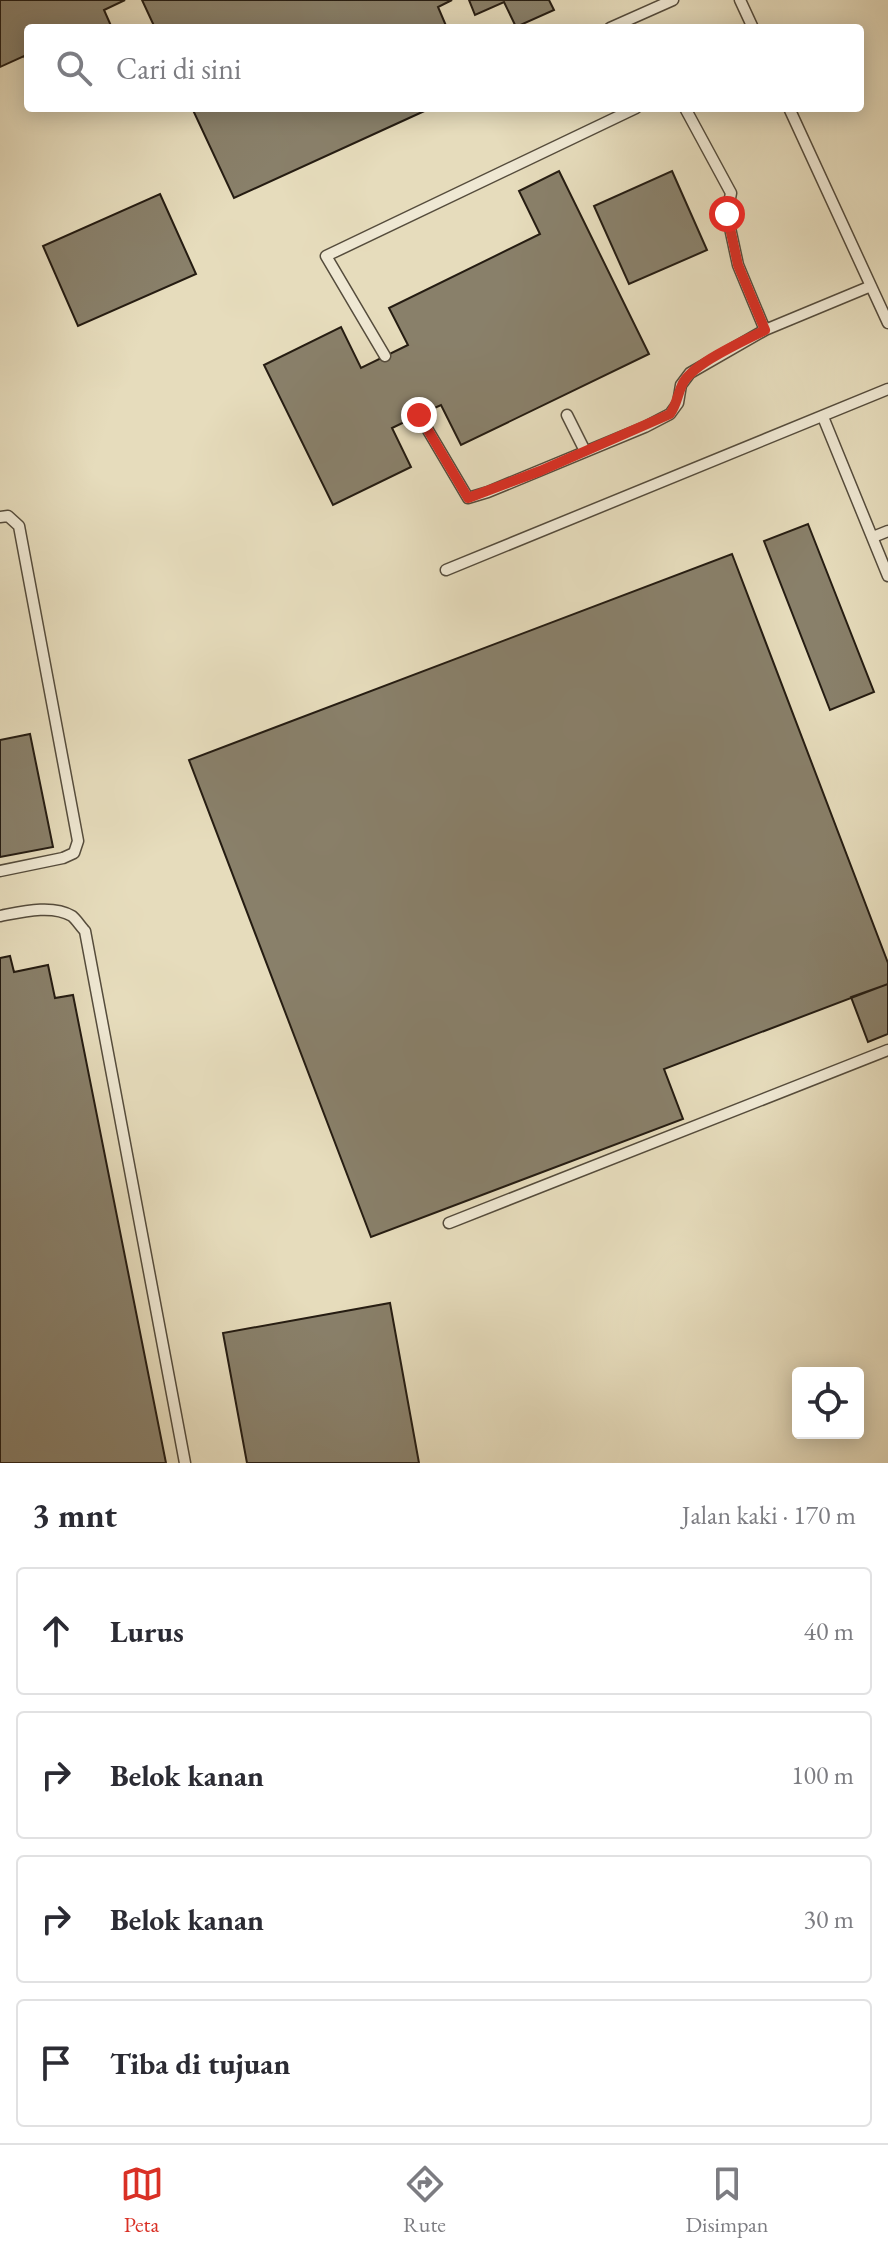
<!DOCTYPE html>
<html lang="id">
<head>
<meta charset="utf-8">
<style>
  body { margin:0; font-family:"EB Garamond",serif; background:#f7f7f7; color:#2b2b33 }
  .controls { position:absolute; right:24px; bottom:24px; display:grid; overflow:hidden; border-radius:8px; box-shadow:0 4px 20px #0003 }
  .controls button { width:72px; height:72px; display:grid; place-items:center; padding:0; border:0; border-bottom:2px solid #e1e1e2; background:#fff; color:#2b2b33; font:40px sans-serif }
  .stop { position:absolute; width:24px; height:24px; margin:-18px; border:6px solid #d93025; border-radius:50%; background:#fff }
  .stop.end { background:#d93025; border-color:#fff; box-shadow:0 2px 8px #0008 }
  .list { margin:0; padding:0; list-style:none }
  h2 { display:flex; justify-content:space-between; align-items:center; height:104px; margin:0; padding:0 32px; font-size:34px }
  h2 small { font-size:26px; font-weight:400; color:#7c7c81 }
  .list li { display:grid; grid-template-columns:52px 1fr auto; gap:24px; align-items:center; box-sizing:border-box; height:128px; margin:0 16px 16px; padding:0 16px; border:2px solid #e1e1e2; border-radius:8px }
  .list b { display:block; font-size:30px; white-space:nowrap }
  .list em { font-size:26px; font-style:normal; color:#7c7c81 }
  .icon { flex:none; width:44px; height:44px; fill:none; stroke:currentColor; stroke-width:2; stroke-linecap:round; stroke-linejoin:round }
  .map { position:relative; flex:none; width:888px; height:1463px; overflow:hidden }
  .search { position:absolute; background:#fff; box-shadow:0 4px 20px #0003; left:24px; right:24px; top:24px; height:88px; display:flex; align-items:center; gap:20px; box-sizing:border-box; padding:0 28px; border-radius:8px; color:#7c7c81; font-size:30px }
  .sheet { height:680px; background:#fff }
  nav { display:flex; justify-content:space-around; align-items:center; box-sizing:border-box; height:112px; border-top:2px solid #e1e1e2; background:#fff; font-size:22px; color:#7c7c81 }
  nav a { display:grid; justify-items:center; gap:4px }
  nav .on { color:#d93025 }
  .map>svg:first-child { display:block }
  .building { fill:#89806a; stroke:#251c12; stroke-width:2 }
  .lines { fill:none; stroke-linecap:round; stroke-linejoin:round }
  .lane-casing { stroke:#554c3c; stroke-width:13 }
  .lane { stroke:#efe8d3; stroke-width:10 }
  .route { stroke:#d93025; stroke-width:10 }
</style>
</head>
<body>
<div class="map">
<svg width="888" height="1463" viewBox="0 0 888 1463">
  <rect width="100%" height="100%" fill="#e6dcbc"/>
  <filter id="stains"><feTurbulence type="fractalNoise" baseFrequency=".0025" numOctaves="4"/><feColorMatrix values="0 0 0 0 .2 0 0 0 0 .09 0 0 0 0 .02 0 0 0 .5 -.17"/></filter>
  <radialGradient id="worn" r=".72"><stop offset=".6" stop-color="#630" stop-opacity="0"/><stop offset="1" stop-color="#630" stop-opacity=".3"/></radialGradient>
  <!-- building -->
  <path class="building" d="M0 0H125L104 10 112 28H28V65L24 56 0 67Z
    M142 0H452L438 7 447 28H155Z
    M469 0H549L554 10 516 27 504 2 475 15Z
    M192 108H431L234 198Z
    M559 171 649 354 461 445 441 405 419 415 392 428 411 467 333 505 264 365 341 327 361 368 408 345 389 308 540 234 519 191Z
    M672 171 707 250 629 284 594 206Z
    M160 194 196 274 78 326 43 246Z
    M808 524 874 692 830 710 764 541Z
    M732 554 888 963V984L664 1069 683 1119 371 1237 189 760Z
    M30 734 53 847 0 857V740Z
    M10 956 14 972 48 965 55 998 73 995 166 1463H0V958Z
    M888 984V1034L868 1042 851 997Z
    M390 1303 419 1463H247L223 1333Z"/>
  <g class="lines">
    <defs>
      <path id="lane" d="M740 0 753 28
        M610 28 673 0
        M685 108 731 193 727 214 738 265 765 330
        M789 108 888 323
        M385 356 326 256 636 108
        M419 415 468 498 488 492 645 427 670 414 678 403 681 385 690 373 765 330 871 286
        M567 415 585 451
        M823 417 888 576
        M0 517 8 516 19 526 78 841 74 853 63 858 0 871
        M873 537 888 531
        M446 570 888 389
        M0 916C21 912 52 904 72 916 76 919 81 927 85 931L185 1463
        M449 1223 888 1050"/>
    </defs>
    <!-- lane casing -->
    <use href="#lane" class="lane-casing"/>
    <!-- lane -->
    <use href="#lane" class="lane"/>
  </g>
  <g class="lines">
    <!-- route -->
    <path class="route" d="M419 415 468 498 540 471 670 414C677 404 677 396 682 385 691 364 744 341 765 330L738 265 727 214"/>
  </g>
  <rect width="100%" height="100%" filter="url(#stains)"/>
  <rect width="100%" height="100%" fill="url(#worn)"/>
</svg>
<div class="controls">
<button><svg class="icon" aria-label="locate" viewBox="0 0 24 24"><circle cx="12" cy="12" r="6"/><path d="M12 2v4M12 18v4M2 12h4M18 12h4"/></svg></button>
</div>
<div class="stop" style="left:727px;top:214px"></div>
<div class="stop end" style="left:419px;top:415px"></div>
<div class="search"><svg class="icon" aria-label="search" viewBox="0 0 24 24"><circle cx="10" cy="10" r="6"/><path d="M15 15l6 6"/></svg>Cari di sini</div>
</div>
<section class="sheet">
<h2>3 mnt<small>Jalan kaki · 170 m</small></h2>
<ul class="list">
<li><svg class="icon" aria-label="ahead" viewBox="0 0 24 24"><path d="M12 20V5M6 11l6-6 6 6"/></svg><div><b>Lurus</b></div><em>40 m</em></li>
<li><svg class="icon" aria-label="right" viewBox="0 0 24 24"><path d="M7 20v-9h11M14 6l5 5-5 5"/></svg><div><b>Belok kanan</b></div><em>100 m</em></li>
<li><svg class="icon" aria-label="right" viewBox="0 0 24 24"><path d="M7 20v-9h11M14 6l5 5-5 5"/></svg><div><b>Belok kanan</b></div><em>30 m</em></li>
<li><svg class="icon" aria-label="arrive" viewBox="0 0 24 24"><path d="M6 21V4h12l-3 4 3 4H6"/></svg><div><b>Tiba di tujuan</b></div></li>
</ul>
</section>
<nav>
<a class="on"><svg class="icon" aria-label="map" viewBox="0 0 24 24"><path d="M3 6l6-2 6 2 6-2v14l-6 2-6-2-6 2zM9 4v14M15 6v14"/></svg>Peta</a>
<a><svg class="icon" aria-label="directions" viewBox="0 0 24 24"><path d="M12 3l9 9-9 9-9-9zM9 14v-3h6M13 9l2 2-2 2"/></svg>Rute</a>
<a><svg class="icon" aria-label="saved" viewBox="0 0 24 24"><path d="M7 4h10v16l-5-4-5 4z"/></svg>Disimpan</a>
</nav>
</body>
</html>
